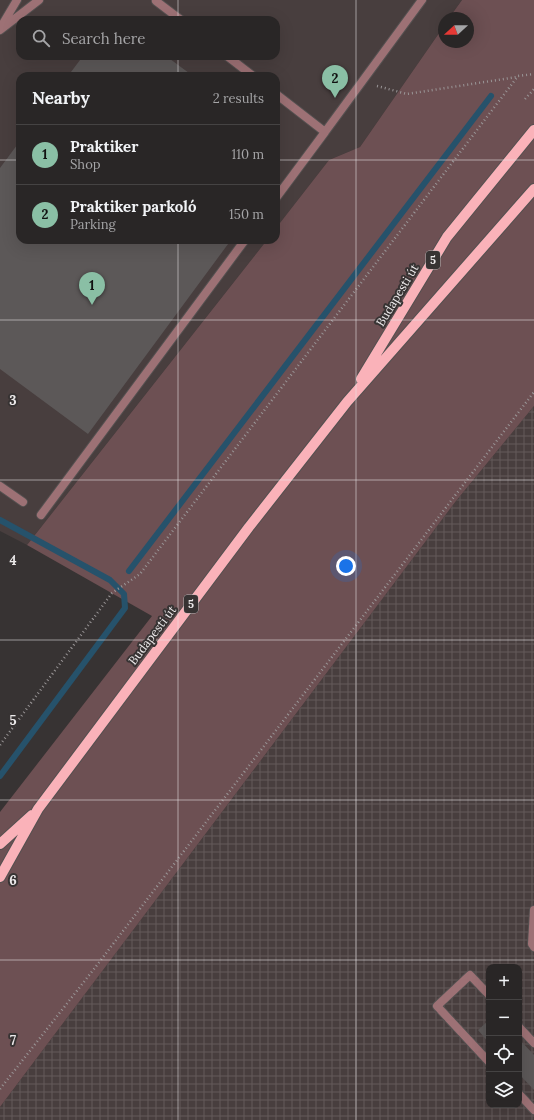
<!DOCTYPE html>
<html lang="en">
<head>
<meta charset="utf-8">
<style>
  body { margin:0; font-family:Lora,serif; background:#353232; color:#f1f3f6 }
  .controls { position:absolute; right:12px; bottom:12px; display:grid; overflow:hidden; border-radius:8px; box-shadow:0 4px 16px #0002 }
  .controls button { width:36px; height:36px; display:grid; place-items:center; padding:0; border:0; border-bottom:1px solid #454343; background:#292626; color:#f1f3f6; font:20px sans-serif }
  .compass { position:absolute; left:438px; top:12px; width:36px; height:36px; border-radius:50%; background:#292626; box-shadow:0 4px 16px #0002; rotate:249deg }
  .you { position:absolute; left:346px; top:566px; width:14px; height:14px; margin:-10px; border:3px solid #fff; border-radius:50%; background:#1a73e8; box-shadow:0 0 0 6px #1a73e833 }
  .badge { display:grid; place-items:center; width:26px; height:26px; border-radius:50%; background:#8abfa5; color:#111; font-size:13px; font-weight:700 }
  .pin { position:absolute; translate:-50% -33px; filter:drop-shadow(0 1px 2px #0008) }
  .pin::after { content:''; position:absolute; top:21px; width:14px; height:12px; background:inherit; clip-path:polygon(0 0,100% 0,50% 100%) }
  .list { margin:0; padding:0; list-style:none }
  h2 { display:flex; justify-content:space-between; align-items:center; height:52px; margin:0; padding:0 16px; font-size:17px }
  h2 small { font-size:13px; font-weight:400; color:#a5a5a7 }
  .list li { display:grid; grid-template-columns:26px 1fr auto; gap:12px; align-items:center; box-sizing:border-box; height:60px; padding:0 16px; border-top:1px solid #454343 }
  .list b { display:block; font-size:15px; white-space:nowrap }
  .list p { margin:0; font-size:13px; white-space:nowrap; color:#a5a5a7 }
  .list em { font-size:13px; font-style:normal; color:#a5a5a7 }
  .icon { flex:none; width:22px; height:22px; fill:none; stroke:currentColor; stroke-width:2; stroke-linecap:round; stroke-linejoin:round }
  .map { position:relative; flex:none; width:534px; height:1120px; overflow:hidden }
  .search { position:absolute; background:#292626; box-shadow:0 4px 16px #0002; left:16px; top:16px; width:264px; height:44px; display:flex; align-items:center; gap:10px; box-sizing:border-box; padding:0 14px; border-radius:12px; color:#a5a5a7; font-size:15px }
  .panel { position:absolute; background:#292626; box-shadow:0 4px 16px #0002; left:16px; top:72px; width:264px; height:172px; border-radius:12px }
  .map>svg:first-child { display:block }
  .built { fill:#483e3e; fill-rule:evenodd }
  .industrial { fill:url(#industrial-grid); fill-rule:evenodd }
  .green { fill:#6d5053 }
  .lines { fill:none; stroke-linecap:round; stroke-linejoin:round }
  .stream { stroke:#26526b; stroke-width:6 }
  .building { fill:#5c5858 }
  .lane-casing { stroke:#545050; stroke-width:10 }
  .primary-casing { stroke:#545050; stroke-width:12 }
  .path { stroke:#9a9697; stroke-width:2.5; stroke-dasharray:1 3; stroke-linecap:butt }
  .lane { stroke:#9d7175; stroke-width:8 }
  .primary { stroke:#fab2b9; stroke-width:10 }
  .grid { fill:none; stroke:#edeaeb; stroke-width:1; stroke-opacity:0.55 }
  .labels { text-anchor:middle; dominant-baseline:central; stroke-width:4; stroke-linejoin:round; paint-order:stroke }
  .shield { fill:#373333; stroke:#b6b3b4; stroke-width:1 }
  .shield-label { font-size:11px; font-weight:bold; fill:#edeaeb }
  .street-label { font-size:12px; fill:#edeaeb; stroke:#373333 }
  .grid-label { font-size:13px; text-anchor:middle; font-weight:bold; fill:#edeaeb; stroke:#373333; stroke-width:4; stroke-linejoin:round; paint-order:stroke }
</style>
</head>
<body>
<div class="map">
<svg width="534" height="1120" viewBox="0 0 534 1120">
  <defs>
    <pattern id="industrial-grid" width="8" height="8" patternUnits="userSpaceOnUse"><rect width="8" height="8" fill="#483e3e"/><path d="M0 4h8M4 0v8" fill="none" stroke="#635a5a"/></pattern>
  </defs>
  <rect width="100%" height="100%" fill="#373333"/>
  <!-- built -->
  <path class="built" d="M0 0H462L449 18H444V26L360 147 329 160 276 228V76H20V240H267L27 545 0 531ZM20 20H276V56H20Z"/>
  <!-- industrial -->
  <path class="industrial" d="M534 406V1120H0V1107L456 501ZM489 967H519V1105H489Z"/>
  <!-- green -->
  <path class="green" d="M462 0H534V406L456 501 0 1107V812L152 616 27 545 267 240H276V228L329 160 360 147 444 26V42H468V18H449Z"/>
  <g class="lines">
    <!-- stream -->
    <path class="stream" d="M0 520 110 580 124 594 125 608 0 776
      M129 571 491 96"/>
  </g>
  <!-- building -->
  <path class="building" d="M83 56H166L193 76H68Z
    M20 141V240H231L88 434 0 369V168Z
    M489 1020V1043L478 1030Z
    M519 1039 534 1055V1090L519 1074Z"/>
  <g class="lines">
    <defs>
      <path id="lane" d="M157 0 156 1 181 20
        M1 27 17 0
        M0 30 39 0
        M227 56 253 76
        M276 94 325 132 422 0
        M276 198 325 132
        M0 486 23 502
        M41 515 245 240
        M534 910 532 944 534 947
        M489 995 470 975 437 1006 489 1062
        M519 1027 534 1043
        M519 1094 534 1110"/>
      <path id="primary" d="M361 379 447 237 534 130
        M0 844 32 815
        M0 877 38 809 249 527 347 402 534 189"/>
    </defs>
    <!-- lane casing -->
    <use href="#lane" class="lane-casing"/>
    <!-- primary casing -->
    <use href="#primary" class="primary-casing"/>
    <!-- path -->
    <path class="path" d="M377 86 407 94 517 77
      M525 99 534 89
      M0 745 112 593 140 574 518 76 534 74
      M0 1089 94 969 534 392"/>
    <!-- lane -->
    <use href="#lane" class="lane"/>
    <!-- primary -->
    <use href="#primary" class="primary"/>
  </g>
  <!-- grid -->
  <path class="grid" d="M178 0V20M356 0V1120M178 56V76M0 160H20M276 160H534M178 240V1120M0 320H534M0 480H534M0 640H534M0 800H534M0 960H534"/>
  <g class="labels">
    <!-- shield labels -->
    <g class="shield">
      <rect x="426" y="251" width="14" height="18" rx="3"/>
      <rect x="184" y="595" width="14" height="18" rx="3"/>
    </g>
    <g class="shield-label">
      <text x="433" y="260">5</text>
      <text x="191" y="604">5</text>
    </g>
    <!-- street labels -->
    <g class="street-label">
      <text transform="translate(397 295) rotate(-59)">Budapesti út</text>
      <text transform="translate(152 635) rotate(-53)">Budapesti út</text>
    </g>
  </g>
  <g class="grid-label">
    <text x="13" y="405">3</text>
    <text x="13" y="565">4</text>
    <text x="13" y="725">5</text>
    <text x="13" y="885">6</text>
    <text x="13" y="1045">7</text>
  </g>
</svg>
<div class="controls">
<button>+</button>
<button>−</button>
<button><svg class="icon" aria-label="locate" viewBox="0 0 24 24"><circle cx="12" cy="12" r="6"/><path d="M12 2v4M12 18v4M2 12h4M18 12h4"/></svg></button>
<button><svg class="icon" aria-label="layers" viewBox="0 0 24 24"><path d="M12 4l9 5-9 5-9-5zM3 14l9 5 9-5"/></svg></button>
</div>
<svg class="compass" viewBox="-18 -18 36 36"><path d="M0-13l5 13h-10z" fill="#e53935"/><path d="M0 13l5-13h-10z" fill="#a5a5a7"/></svg>
<div class="you"></div>
<div class="pin badge" style="left:92px;top:305px">1</div>
<div class="pin badge" style="left:335px;top:98px">2</div>
<div class="search"><svg class="icon" aria-label="search" viewBox="0 0 24 24"><circle cx="10" cy="10" r="6"/><path d="M15 15l6 6"/></svg>Search here</div>
<section class="panel">
<h2>Nearby<small>2 results</small></h2>
<ul class="list">
<li><span class="badge">1</span><div><b>Praktiker</b><p>Shop</p></div><em>110 m</em></li>
<li><span class="badge">2</span><div><b>Praktiker parkoló</b><p>Parking</p></div><em>150 m</em></li>
</ul>
</section>
</div>
</body>
</html>
